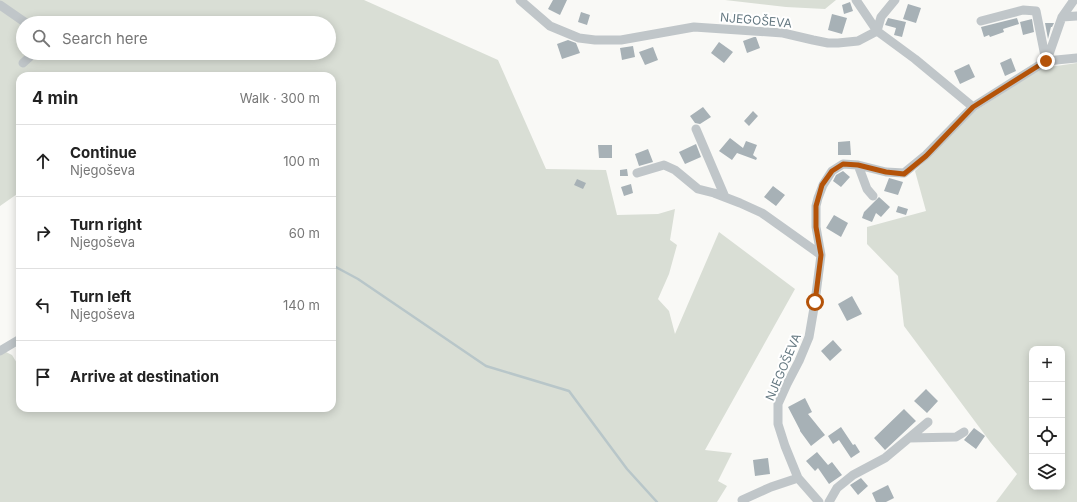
<!DOCTYPE html>
<html lang="en">
<head>
<meta charset="utf-8">
<style>
  body { margin:0; font-family:Inter,sans-serif; background:#f6f6f6; color:#222 }
  .controls { position:absolute; right:12px; bottom:12px; display:grid; overflow:hidden; border-radius:8px; box-shadow:0 2px 10px #0003 }
  .controls button { width:36px; height:36px; display:grid; place-items:center; padding:0; border:0; border-bottom:1px solid #e0e0e0; background:#fff; color:#222; font:20px sans-serif }
  .stop { position:absolute; width:12px; height:12px; margin:-9px; border:3px solid #b45309; border-radius:50%; background:#fff }
  .stop.end { background:#b45309; border-color:#fff; box-shadow:0 1px 4px #0008 }
  .list { margin:0; padding:0; list-style:none }
  h2 { display:flex; justify-content:space-between; align-items:center; height:52px; margin:0; padding:0 16px; font-size:17px }
  h2 small { font-size:13px; font-weight:400; color:#767676 }
  .list li { display:grid; grid-template-columns:26px 1fr auto; gap:12px; align-items:center; box-sizing:border-box; height:72px; padding:0 16px; border-top:1px solid #e0e0e0 }
  .list b { display:block; font-size:15px; white-space:nowrap }
  .list p { margin:0; font-size:13px; white-space:nowrap; color:#767676 }
  .list em { font-size:13px; font-style:normal; color:#767676 }
  .icon { flex:none; width:22px; height:22px; fill:none; stroke:currentColor; stroke-width:2; stroke-linecap:round; stroke-linejoin:round }
  .map { position:relative; flex:none; width:1077px; height:502px; overflow:hidden }
  .search { position:absolute; background:#fff; box-shadow:0 2px 10px #0003; left:16px; top:16px; width:320px; height:44px; display:flex; align-items:center; gap:10px; box-sizing:border-box; padding:0 14px; border-radius:22px; color:#767676; font-size:15px }
  .panel { position:absolute; background:#fff; box-shadow:0 2px 10px #0003; left:16px; top:72px; width:320px; height:340px; border-radius:12px }
  .map>svg:first-child { display:block }
  .green { fill:#d9ded5; fill-rule:evenodd }
  .lines { fill:none; stroke-linecap:round; stroke-linejoin:round }
  .stream { stroke:#b8c6c9; stroke-width:2.5 }
  .building { fill:#a7b1b6 }
  .minor { stroke:#c0c6c9; stroke-width:9 }
  .route { stroke:#b45309; stroke-width:5 }
  .labels { text-anchor:middle; dominant-baseline:central; stroke-width:4; stroke-linejoin:round; paint-order:stroke }
  .street-label { font-size:12px; fill:#647881; stroke:#fff }
</style>
</head>
<body>
<div class="map">
<svg width="1077" height="502" viewBox="0 0 1077 502">
  <rect width="100%" height="100%" fill="#f9f9f6"/>
  <!-- green -->
  <path class="green" d="M0 0H364L498 60 546 169 606 170 617 215 658 214 675 209 670 240 677 245 669 274 658 299 669 311 675 334 719 232 795 289 705 450 732 453 718 481 727 486 717 502H0V349L12 355 20 368V408H332V76H20V192L0 206ZM23 23H329V53H23Z
    M725 0H836L825 9 786 7Z
    M1077 63V502H996L1017 474 991 443 904 326 898 276 867 244V227L926 211 915 171 975 111 1042 68ZM1032 349H1062V487H1032Z"/>
  <g class="lines">
    <!-- stream -->
    <path class="stream" d="M332 265 358 279 486 366 569 391 627 469 657 502"/>
  </g>
  <!-- building -->
  <path class="building" d="M553 0H567L560 15 548 9Z
    M850 2 853 11 844 14 842 5Z
    M908 4 921 8 916 23 903 19Z
    M581 12 590 15 587 25 578 22Z
    M832 14 847 18 842 34 828 30Z
    M888 18 906 22 902 37 894 35 896 28 885 25Z
    M1017 18 1019 24 1003 29 1004 32 990 37 989 35 984 37 981 27Z
    M1032 19 1034 32 1023 35 1020 22Z
    M1045 23H1054L1052 27H1051L1048 39Z
    M754 37H756L760 48 747 53 743 41Z
    M568 40 576 43 580 53 562 59 557 44Z
    M719 42 733 52 724 63 711 53Z
    M633 46 635 57 622 60 620 48Z
    M653 47 658 60 645 65 639 52Z
    M1011 58 1016 71 1005 76 1000 63Z
    M969 64 975 77 960 84 954 71Z
    M703 107 711 117 700 124 695 123 690 116Z
    M753 111 758 116 749 126 744 121Z
    M730 138 743 148 746 141 757 145 753 155 757 158 756 160 737 153 732 160 719 151Z
    M850 141 851 155H838V142Z
    M696 144 701 157 685 164 679 152Z
    M598 145H612V158H599Z
    M648 149 653 162 639 166 635 154Z
    M627 169 628 176H620V170Z
    M843 171 850 177 841 187 833 181 836 175Z
    M889 178 903 182 898 195 884 191Z
    M577 179 586 183 583 189 574 185Z
    M631 184 633 193 624 196 621 187Z
    M773 186 785 195 776 206 764 197Z
    M879 197 890 207 881 217 876 213 872 222 862 218 864 212Z
    M898 206 908 209 906 215 896 212Z
    M834 215 848 223 841 237 826 228Z
    M852 296 862 314 847 321 838 304Z
    M833 340 842 350 830 361 821 351Z
    M926 389 938 401 927 413 914 401Z
    M805 398 812 412 808 414 825 435 811 446 800 431V430L788 407Z
    M904 409 916 421 885 450 874 438Z
    M841 427 853 445 855 444 860 452 851 458 839 440 833 444 828 436Z
    M974 428 985 436 976 449 964 440Z
    M817 452 828 465 832 462 842 475 829 484 818 468 815 471 806 461Z
    M768 458 770 474 755 476 753 460Z
    M861 478 868 486 858 495 850 485Z
    M888 485 894 498 886 502H876L872 493Z"/>
  <g class="lines">
    <!-- minor -->
    <path class="minor" d="M520 0 550 26 579 38 595 40H621L694 27 783 33 813 40 828 43H838L858 41 877 31 915 59 973 107
      M856 0 877 31
      M0 5 26 23
      M1062 17 1077 16
      M981 21 1023 10 1036 11 1046 61
      M877 31 881 17 895 0
      M1047 60 1062 17 1074 0
      M23 63 34 53
      M696 129 725 197
      M858 165 867 189 873 196
      M637 173 664 165 675 170 698 189 714 193 740 203 762 213 821 255
      M0 351 20 339
      M909 438 956 437 964 432
      M742 500 771 487 798 478
      M819 502 798 478 785 446 778 424V404L787 384 799 361 809 337 815 302 821 255 816 227V206L818 198 823 185 832 171 843 164 858 165 886 172 904 173 926 155 973 107 1046 61 1077 58
      M829 502 837 488 853 475 885 458 928 422"/>
  </g>
  <g class="lines">
    <!-- route -->
    <path class="route" d="M815 302 821 255 816 227V206L822 185 832 171 843 164 858 165 886 172 904 174 926 156 973 107 1046 61"/>
  </g>
  <g class="labels">
    <!-- street labels -->
    <g class="street-label">
      <text transform="translate(756 20) rotate(5)">NJEGOŠEVA</text>
      <text transform="translate(783 367) rotate(-67)">NJEGOŠEVA</text>
    </g>
  </g>
</svg>
<div class="controls">
<button>+</button>
<button>−</button>
<button><svg class="icon" aria-label="locate" viewBox="0 0 24 24"><circle cx="12" cy="12" r="6"/><path d="M12 2v4M12 18v4M2 12h4M18 12h4"/></svg></button>
<button><svg class="icon" aria-label="layers" viewBox="0 0 24 24"><path d="M12 4l9 5-9 5-9-5zM3 14l9 5 9-5"/></svg></button>
</div>
<div class="stop" style="left:815px;top:302px"></div>
<div class="stop end" style="left:1046px;top:61px"></div>
<div class="search"><svg class="icon" aria-label="search" viewBox="0 0 24 24"><circle cx="10" cy="10" r="6"/><path d="M15 15l6 6"/></svg>Search here</div>
<section class="panel">
<h2>4 min<small>Walk · 300 m</small></h2>
<ul class="list">
<li><svg class="icon" aria-label="ahead" viewBox="0 0 24 24"><path d="M12 20V5M6 11l6-6 6 6"/></svg><div><b>Continue</b><p>Njegoševa</p></div><em>100 m</em></li>
<li><svg class="icon" aria-label="right" viewBox="0 0 24 24"><path d="M7 20v-9h11M14 6l5 5-5 5"/></svg><div><b>Turn right</b><p>Njegoševa</p></div><em>60 m</em></li>
<li><svg class="icon" aria-label="left" viewBox="0 0 24 24"><path d="M17 20v-9H6M10 6l-5 5 5 5"/></svg><div><b>Turn left</b><p>Njegoševa</p></div><em>140 m</em></li>
<li><svg class="icon" aria-label="arrive" viewBox="0 0 24 24"><path d="M6 21V4h12l-3 4 3 4H6"/></svg><div><b>Arrive at destination</b></div></li>
</ul>
</section>
</div>
</body>
</html>
